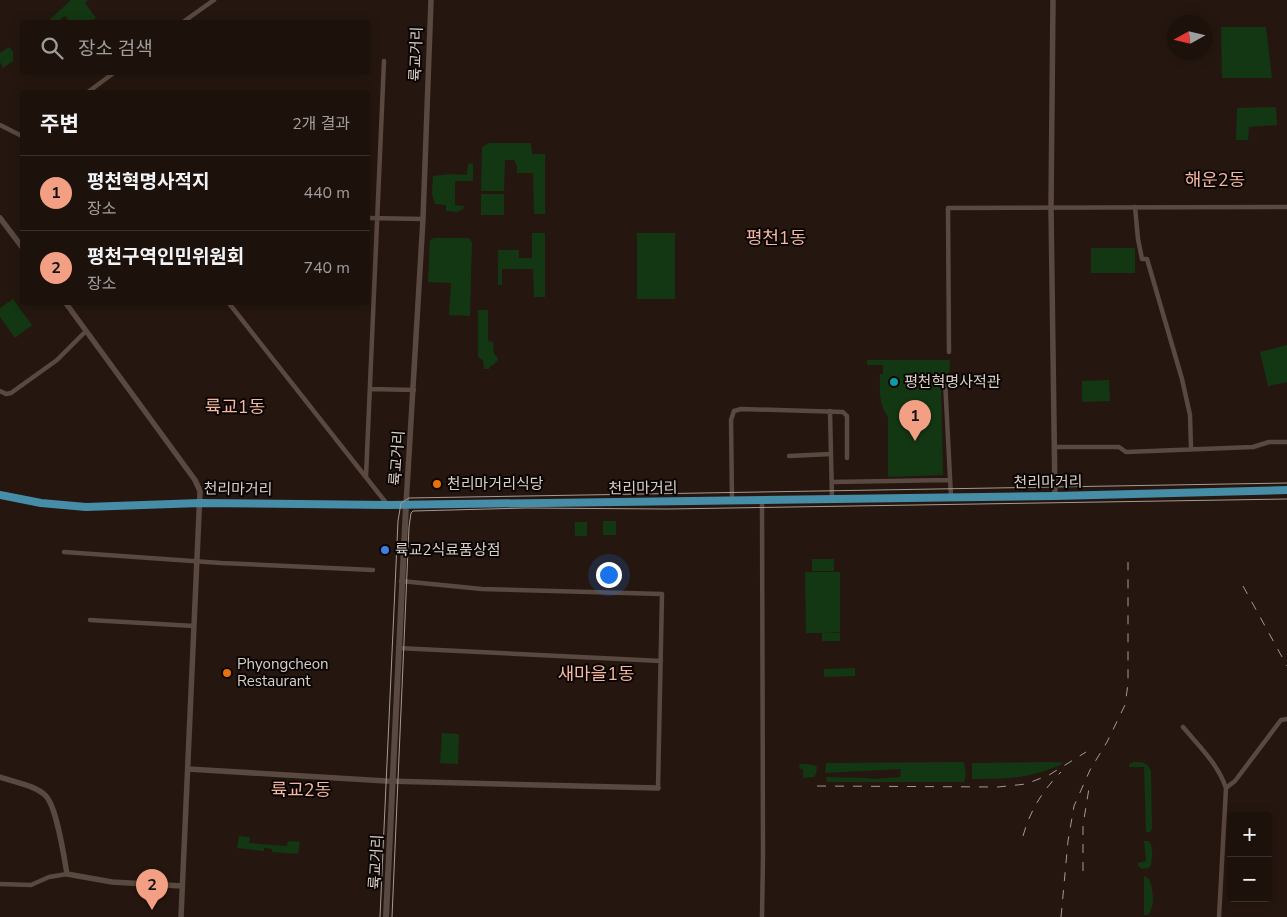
<!DOCTYPE html>
<html lang="ko">
<head>
<meta charset="utf-8">
<style>
  body { margin:0; font-family:"Nunito Sans","Noto Sans KR",sans-serif; background:#291f19; color:#f1f3f6 }
  .controls { position:absolute; right:15px; bottom:15px; display:grid; overflow:hidden; border-radius:5px; box-shadow:0 2px 12px #0003 }
  .controls button { width:45px; height:45px; display:grid; place-items:center; padding:0; border:0; border-bottom:1px solid #3a312c; background:#1c110b; color:#f1f3f6; font:25px sans-serif }
  .compass { position:absolute; left:1167px; top:15px; width:45px; height:45px; border-radius:50%; background:#1c110b; box-shadow:0 2px 12px #0003; rotate:262deg }
  .you { position:absolute; left:608px; top:574px; width:18px; height:18px; margin:-12px; border:4px solid #fff; border-radius:50%; background:#1a73e8; box-shadow:0 0 0 8px #1a73e833 }
  .badge { display:grid; place-items:center; width:32px; height:32px; border-radius:50%; background:#f39f83; color:#111; font-size:16px; font-weight:700 }
  .pin { position:absolute; translate:-50% -41px; filter:drop-shadow(0 1px 2px #0008) }
  .pin::after { content:''; position:absolute; top:26px; width:18px; height:15px; background:inherit; clip-path:polygon(0 0,100% 0,50% 100%) }
  .list { margin:0; padding:0; list-style:none }
  h2 { display:flex; justify-content:space-between; align-items:center; height:65px; margin:0; padding:0 20px; font-size:21px }
  h2 small { font-size:16px; font-weight:400; color:#a09d9d }
  .list li { display:grid; grid-template-columns:32px 1fr auto; gap:15px; align-items:center; box-sizing:border-box; height:75px; padding:0 20px; border-top:1px solid #3a312c }
  .list b { display:block; font-size:19px; white-space:nowrap }
  .list p { margin:0; font-size:16px; white-space:nowrap; color:#a09d9d }
  .list em { font-size:16px; font-style:normal; color:#a09d9d }
  .icon { flex:none; width:28px; height:28px; fill:none; stroke:currentColor; stroke-width:2; stroke-linecap:round; stroke-linejoin:round }
  .map { position:relative; flex:none; width:1287px; height:917px; overflow:hidden }
  .search { position:absolute; background:#1c110b; box-shadow:0 2px 12px #0003; left:20px; top:20px; width:350px; height:55px; display:flex; align-items:center; gap:12px; box-sizing:border-box; padding:0 18px; border-radius:5px; color:#a09d9d; font-size:19px }
  .panel { position:absolute; background:#1c110b; box-shadow:0 2px 12px #0003; left:20px; top:90px; width:350px; height:215px; border-radius:5px }
  .map>svg:first-child { display:block }
  .green { fill:#133712 }
  .lines { fill:none; stroke-linecap:round; stroke-linejoin:round }
  .minor { stroke:#5a4940; stroke-width:4.5 }
  .tertiary { stroke:#5a4940; stroke-width:5.5 }
  .secondary { stroke:#5a4940; stroke-width:6 }
  .trunk { stroke:#468da7; stroke-width:8 }
  .tram { stroke:#a59a94; stroke-width:1 }
  .rail { stroke:#a59a94; stroke-width:1; stroke-dasharray:9 9; stroke-linecap:butt }
  .culture-dot { fill:#0f9aa8; stroke:#0a0503; stroke-width:2 }
  .food-dot { fill:#e8710a; stroke:#0a0503; stroke-width:2 }
  .shop-dot { fill:#3f7fe0; stroke:#0a0503; stroke-width:2 }
  .labels { text-anchor:middle; dominant-baseline:central; stroke-width:4; stroke-linejoin:round; paint-order:stroke }
  .street-label { font-size:15px; fill:#d9cfc9; stroke:#0a0503 }
  .poi-label { font-size:15px; fill:#d9cfc9; stroke:#0a0503; text-anchor:start }
  .quarter-label { font-size:18px; fill:#f6b7a1; stroke:#0a0503 }
</style>
</head>
<body>
<div class="map">
<svg width="1287" height="917" viewBox="0 0 1287 917">
  <rect width="100%" height="100%" fill="#25170f"/>
  <!-- green -->
  <path class="green" d="M71 0H88L85 3 96 18 89 22H70L65 16 56 22H47Z
    M1221 27H1266L1272 78H1222Z
    M9 47 13 52V61L3 68 0 62V53Z
    M1276 107 1277 125 1249 127 1248 140H1236L1237 108Z
    M490 143H531L532 154H545V214H534L533 173H517V166L514 160H505L504 191H481L482 148 485 145Z
    M473 163V181H455V205L464 206 463 209 457 212 446 211V205L435 204 432 194 433 176 451 174 467 175 468 164Z
    M481 194H504V215H481Z
    M532 233H545V297H534L533 269H502V285H498V250H519V258H532Z
    M637 233H675V299H637Z
    M434 238H469L472 242 470 316 449 315 451 283 428 282 430 240Z
    M1091 248H1135V273H1091Z
    M13 299 32 325 15 338 0 317V308Z
    M478 310H488V341L493 342 494 354 498 358 497 361 493 365 490 366 489 369H484L483 360 478 357Z
    M1287 345V382L1268 386 1260 352Z
    M867 360H950L949 377H941L943 475 888 477V417C878 404 880 389 880 374H883V365H867Z
    M1109 380 1110 401 1082 402V381Z
    M603 521H616V535H603Z
    M575 522H587V536H575Z
    M812 559H834V571H812Z
    M805 572H840V632L824 633H840V641H822V633H806Z
    M855 668V676L824 677V669Z
    M442 733 459 734 458 764 440 763Z
    M964 762 966 774 964 782H827L826 777 866 778 874 779 900 777 901 769 825 773 826 763Z
    M1053 762 1064 763C1030 779 1008 779 972 779V763Z
    M1134 762C1143 762 1147 762 1151 771L1152 829 1150 832H1146L1144 767H1129V764Z
    M800 764H807L817 766 816 774 814 777 803 778V770L799 768Z
    M239 836 250 837 249 843 287 846 288 841 300 842 298 854 272 852V849L264 848V851L237 848Z
    M1144 841H1149C1154 848 1152 858 1151 865L1148 868 1142 869 1138 866V863L1146 861Z
    M1144 876 1148 878C1154 887 1155 907 1148 915H1144Z"/>
  <g class="lines">
    <!-- minor -->
    <path class="minor" d="M183 22 214 0
      M88 92 115 72
      M0 125 22 136
      M1135 207 1138 239 1142 259H1147L1182 379 1190 415 1191 449
      M368 218 423 219
      M228 302 387 504
      M949 352 948 208 1287 207
      M912 380H945L951 497
      M370 389 414 390
      M0 391 6 394 11 393 57 360 86 331
      M830 411 832 499
      M1054 447H1119L1126 452 1253 447 1269 442H1287
      M789 456 831 454
      M366 477 384 61
      M832 482 950 480
      M732 500 731 420 734 411 741 409 843 412 847 416V458
      M64 552 221 563 373 570
      M401 581 482 589 662 594 658 788
      M90 620 194 626
      M398 648 661 661
      M1183 727C1199 746 1218 764 1226 788L1219 917
      M1226 788 1235 781 1281 720 1287 719
      M0 884 31 885 49 877 67 874
      M762 917 763 855 762 500"/>
    <!-- tertiary -->
    <path class="tertiary" d="M1053 0 1051 208 1055 496
      M0 218 22 247
      M65 302 195 480 200 491 181 917
      M406 505 423 219 431 0
      M188 769 386 781 658 788
      M0 777C14 782 35 785 46 796 57 808 64 857 67 874L112 882 182 886"/>
    <!-- secondary -->
    <path class="secondary" d="M386 917 406 505"/>
    <!-- trunk -->
    <path class="trunk" d="M0 495 41 503 86 507 200 503 388 505 1055 496 1287 490"/>
    <!-- tram -->
    <path class="tram" d="M380 917 398 521 401 503 409 498 1287 483
      M392 917 409 527 411 513 413 511 526 508 668 509 1287 499"/>
    <!-- rail -->
    <path class="rail" d="M1243 586 1287 666
      M817 786 998 787 1026 784 1049 775 1086 752
      M1023 836C1030 811 1042 791 1061 772
      M1083 871V825L1090 782
      M1061 917 1068 841 1074 806 1090 770 1107 742 1125 705 1128 684V562"/>
  </g>
  <!-- markers -->
  <circle class="culture-dot" cx="894" cy="382" r="5"/>
  <g class="food-dot">
    <circle cx="437" cy="484" r="5"/>
    <circle cx="227" cy="673" r="5"/>
  </g>
  <circle class="shop-dot" cx="385" cy="550" r="5"/>
  <g class="labels">
    <!-- street labels -->
    <g class="street-label">
      <text transform="translate(416 54) rotate(-88)">륙교거리</text>
      <text transform="translate(397 458) rotate(-86)">륙교거리</text>
      <text transform="translate(1048 482) rotate(-1)">천리마거리</text>
      <text transform="translate(643 488) rotate(-1)">천리마거리</text>
      <text transform="translate(238 489) rotate(1)">천리마거리</text>
      <text transform="translate(376 862) rotate(-87)">륙교거리</text>
    </g>
    <!-- poi labels -->
    <g class="poi-label">
      <text x="904" y="382">평천혁명사적관</text>
      <text x="447" y="484">천리마거리식당</text>
      <text x="395" y="550">륙교2식료품상점</text>
      <text x="237" y="664">Phyongcheon<tspan x="237" dy="17">Restaurant</tspan></text>
    </g>
    <!-- quarter labels -->
    <g class="quarter-label">
      <text x="1215" y="180">해운2동</text>
      <text x="776" y="238">평천1동</text>
      <text x="235" y="407">륙교1동</text>
      <text x="596" y="674">새마을1동</text>
      <text x="301" y="790">륙교2동</text>
    </g>
  </g>
</svg>
<div class="controls">
<button>+</button>
<button>−</button>
</div>
<svg class="compass" viewBox="-18 -18 36 36"><path d="M0-13l5 13h-10z" fill="#e53935"/><path d="M0 13l5-13h-10z" fill="#a09d9d"/></svg>
<div class="you"></div>
<div class="pin badge" style="left:915px;top:441px">1</div>
<div class="pin badge" style="left:152px;top:910px">2</div>
<div class="search"><svg class="icon" aria-label="search" viewBox="0 0 24 24"><circle cx="10" cy="10" r="6"/><path d="M15 15l6 6"/></svg>장소 검색</div>
<section class="panel">
<h2>주변<small>2개 결과</small></h2>
<ul class="list">
<li><span class="badge">1</span><div><b>평천혁명사적지</b><p>장소</p></div><em>440 m</em></li>
<li><span class="badge">2</span><div><b>평천구역인민위원회</b><p>장소</p></div><em>740 m</em></li>
</ul>
</section>
</div>
</body>
</html>
